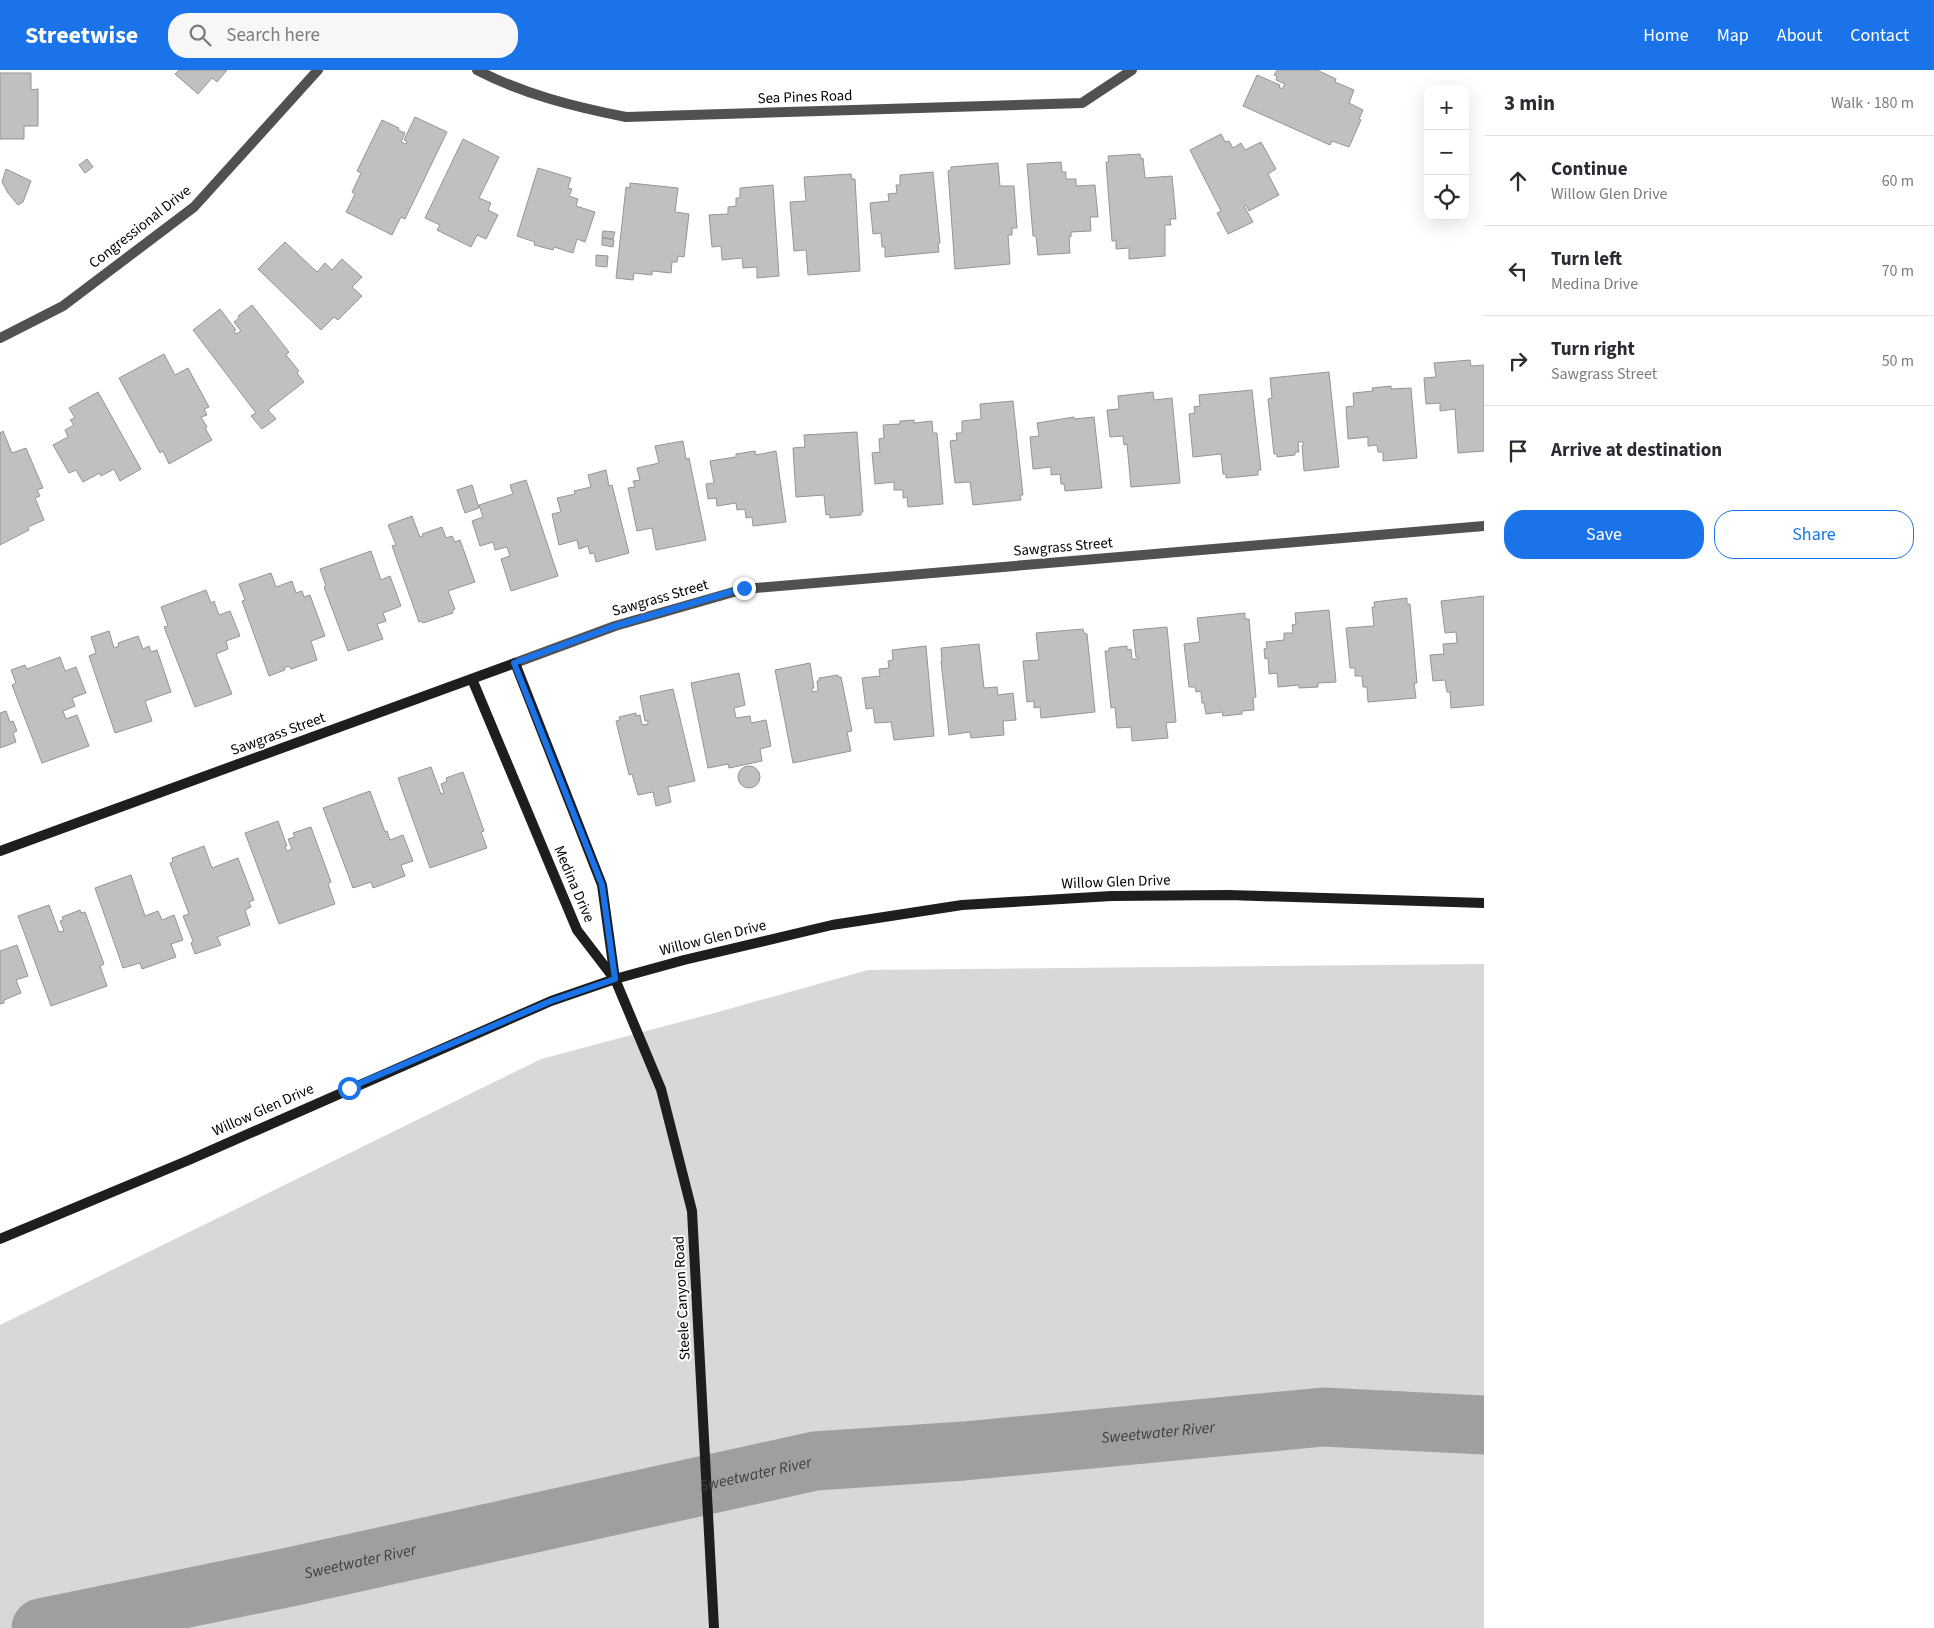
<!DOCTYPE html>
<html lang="en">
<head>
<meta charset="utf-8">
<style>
  body { margin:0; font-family:"Source Sans 3",sans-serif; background:#f7f7f7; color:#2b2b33 }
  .controls { position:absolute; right:15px; top:15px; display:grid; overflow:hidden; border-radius:10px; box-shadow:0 5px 20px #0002 }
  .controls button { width:45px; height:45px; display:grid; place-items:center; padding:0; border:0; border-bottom:1px solid #e1e1e2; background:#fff; color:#2b2b33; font:25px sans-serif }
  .stop { position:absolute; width:15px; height:15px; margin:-11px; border:4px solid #1a73e8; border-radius:50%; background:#fff }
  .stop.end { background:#1a73e8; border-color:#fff; box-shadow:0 1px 5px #0008 }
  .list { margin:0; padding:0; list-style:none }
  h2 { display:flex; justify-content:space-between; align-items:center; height:65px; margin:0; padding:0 20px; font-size:21px }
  h2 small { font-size:16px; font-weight:400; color:#7c7c81 }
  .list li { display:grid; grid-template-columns:32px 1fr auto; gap:15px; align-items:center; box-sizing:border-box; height:90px; padding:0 20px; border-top:1px solid #e1e1e2 }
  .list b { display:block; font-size:19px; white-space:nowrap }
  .list p { margin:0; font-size:16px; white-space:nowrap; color:#7c7c81 }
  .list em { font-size:16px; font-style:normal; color:#7c7c81 }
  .actions { display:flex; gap:10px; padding:15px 20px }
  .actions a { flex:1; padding:11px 0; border:1px solid #1a73e8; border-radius:20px; text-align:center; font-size:18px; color:#1a73e8 }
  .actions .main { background:#1a73e8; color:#fff }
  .icon { flex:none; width:28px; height:28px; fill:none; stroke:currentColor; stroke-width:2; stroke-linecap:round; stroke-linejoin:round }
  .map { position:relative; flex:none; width:1484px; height:1558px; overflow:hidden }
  header { display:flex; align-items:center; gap:30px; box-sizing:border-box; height:70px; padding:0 25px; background:#1a73e8; color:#fff }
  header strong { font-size:24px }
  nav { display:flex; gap:28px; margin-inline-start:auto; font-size:18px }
  .search { width:350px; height:45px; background:#f7f7f7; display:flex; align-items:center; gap:12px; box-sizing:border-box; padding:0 18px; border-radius:20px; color:#7c7c81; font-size:19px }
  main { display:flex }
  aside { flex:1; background:#fff }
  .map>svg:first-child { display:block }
  .green { fill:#d8d8d8 }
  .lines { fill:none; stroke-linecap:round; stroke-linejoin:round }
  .river { stroke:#9f9f9f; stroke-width:59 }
  .building { fill:#c0c0c0; stroke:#959595 }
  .street { stroke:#515151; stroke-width:10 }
  .secondary { stroke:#1e1e1e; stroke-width:10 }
  .route { stroke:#1a73e8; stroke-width:6 }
  .labels { text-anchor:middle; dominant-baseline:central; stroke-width:4; stroke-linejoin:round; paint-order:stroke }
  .street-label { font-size:15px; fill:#000; stroke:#fff }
  .water-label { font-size:16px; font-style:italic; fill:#404040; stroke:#fff }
</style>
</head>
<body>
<header>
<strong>Streetwise</strong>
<div class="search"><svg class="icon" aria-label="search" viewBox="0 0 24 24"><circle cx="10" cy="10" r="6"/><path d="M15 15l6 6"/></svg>Search here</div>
<nav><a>Home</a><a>Map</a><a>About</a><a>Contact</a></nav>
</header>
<main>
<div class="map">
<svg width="1484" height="1558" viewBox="0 0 1484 1558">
  <rect width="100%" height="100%" fill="#fff"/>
  <!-- green -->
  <path class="green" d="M1484 894V1558H0V1255L541 989 718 942 868 900Z"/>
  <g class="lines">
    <!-- river -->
    <path class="river" id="s1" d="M41 1558 290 1507 815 1391 964 1381 1323 1347 1484 1355"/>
  </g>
  <!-- building -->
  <path class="building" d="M179 0H227L217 12 212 8 198 24 175 4Z
    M1277 0H1317L1336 9 1335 12 1354 20 1349 33 1363 40 1359 49 1361 50 1349 77 1332 71 1330 75 1243 36 1257 5 1280 15 1279 17 1282 19 1285 14 1276 10 1277 6 1274 5Z
    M0 3H31V20L38 19V56H24V69H0Z
    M415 47 447 62 405 149 401 147 392 165 346 142 355 124 352 122 361 103 357 101 382 50 399 58 398 60 405 63 401 72 406 74 407 71 404 70Z
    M1221 64 1225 72 1229 71 1233 78 1241 73 1245 80 1261 72 1276 99 1268 104 1279 125 1249 141 1246 135 1244 136 1253 152 1228 164 1217 143 1221 141 1190 80Z
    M463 69 499 87 479 128 491 133 488 140 498 145 486 169 477 165 471 177 437 160 440 155 425 148Z
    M1140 84 1141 89 1143 88 1145 108 1172 106 1176 149H1170L1171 155H1165V186L1129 189V178L1116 179V171H1112L1106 92H1109L1108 86Z
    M87 89 93 97 85 103 79 95Z
    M1061 92 1062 102H1066V109H1076V116L1095 115 1098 147H1090L1091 161 1071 162V167L1069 166 1070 183 1038 185 1036 166H1033L1027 94Z
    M998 93 1000 116H1014L1017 158H1012V165H1008L1010 194 955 199 948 101 951 100V97Z
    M538 98 571 108 568 118 572 119 569 126 578 129 576 136 595 142 585 172 577 169 573 183 554 177 553 180 534 175 535 172 517 166Z
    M6 99 31 111 23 132 18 135 8 123 2 112Z
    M933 102 940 173H938L939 182 885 187V177H882L881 163 873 164 870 133 889 131 888 124 897 123 896 115H900V105Z
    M851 104 852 109H855L860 201 808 205 806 180 794 181 790 132 806 131 804 107Z
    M630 113 678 118 675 142 689 144 684 187 678 186 677 192H672L671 203 652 201V205L634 203 633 210 616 208 626 117 630 118Z
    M773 115 779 206 757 208V197L743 198 742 188 722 190 721 176 712 177 709 145 728 144V137L736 136V128H740V118Z
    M603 161 615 162 613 169 602 167Z
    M602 168 614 170 613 177 602 175Z
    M285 172 317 202 325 193 332 200 342 189 362 207 352 217 362 226 338 250 334 247 321 260 258 199Z
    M596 185 608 186 607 197 596 196Z
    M252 235 289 282 286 285 299 301 297 303 304 312 268 340 276 349 262 359 251 346 256 343 193 260 220 239 236 260 234 261 236 264 241 261 234 252 239 248 238 246Z
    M164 284 175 305 188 298 209 337 204 339 207 345 201 347 207 357 205 358 212 370 169 394 163 381 160 383 119 308Z
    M1470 290 1471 296 1484 295V381L1458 383 1455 339 1440 341V333L1426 334 1424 308 1436 307 1434 293Z
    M1329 302 1339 397 1304 401 1302 375H1304L1303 372H1298L1299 382H1295V385L1277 387V384H1274L1268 329 1272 328 1270 308Z
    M1391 316V319L1411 318 1417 388 1383 391V382H1378L1377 375 1368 376V367L1348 369 1346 337 1354 336 1353 323 1373 321 1372 318Z
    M1252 320 1261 400H1258V405L1226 408V404H1223L1221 384 1193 387 1189 344 1195 343 1194 337 1200 336 1199 325Z
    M98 322 141 399 120 411 114 399 101 406 100 403 83 412 76 400 69 403 53 375 68 367 65 360 74 355 70 350 75 348 69 338Z
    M1153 322 1154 330 1172 328 1180 413 1131 417 1127 374 1124 375 1123 366 1110 367 1107 340 1119 339 1118 326Z
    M1013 331 1023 425H1020L1021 430 973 435 970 412 955 413 950 371 957 370 956 363H962V351L981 349 980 334Z
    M1074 347V349L1094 347 1102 418 1065 421 1064 414H1061L1060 404 1051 405V397L1033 399 1030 367 1039 366 1037 353Z
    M914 350V353L932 351 933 363H937L943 434 908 437 907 427 903 428V420H894V412L875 414 872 383 880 382 879 369 884 368 883 355 900 354V351Z
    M3 361 12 383 26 378 43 418 37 420 40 426 35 428 44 450 28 457 29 460 0 475V363Z
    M857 362 863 442H861V445L830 448 829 444 826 445 824 425 796 427 793 378 805 377 804 365Z
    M683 371 686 389 689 388 706 470 656 480 652 458 637 461 628 418 635 417 633 411 640 410 637 398 659 393 655 376Z
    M755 381 756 385 776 381 786 452 753 456 752 447 746 448 745 439 737 440 736 433 717 436 716 428 708 429 706 414 714 413 710 391 736 387V384Z
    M606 400 609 416 612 415 629 483 596 492 594 483 590 484 588 476 579 479 577 470 559 475 552 444 561 442 557 428 575 424 574 421 591 417 588 405Z
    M526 410 558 506 511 521 501 489 510 486 507 477 495 480 493 472 480 476 472 451 483 447 479 435 513 424 510 415Z
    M472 415 479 438 465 443 457 420Z
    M412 446 420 467 423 466 422 464 442 457 446 468 452 466 455 472 460 470 475 512 448 521 455 539 452 541 453 543 423 553 421 551 419 552 392 476 396 475 388 455Z
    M371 481 381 510 390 506 401 536 383 543 386 551 377 554 383 569 348 581 324 517 326 516 320 499Z
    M271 503 276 517 292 511 296 523 302 521 304 527 310 525 325 566 311 571 317 590 291 599 289 596 284 598 285 600 269 606 242 531 245 530 239 514Z
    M206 520 211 533 214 531 219 545 230 541 240 566 226 571 228 579 216 584 232 624 195 637 164 557 168 556 161 537Z
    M1484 526V635L1451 638 1450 622H1447L1445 610 1433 611 1430 585 1444 584 1443 574 1457 573 1456 562 1445 563 1441 531Z
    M1407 528V534H1410L1417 613H1414L1416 628 1368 632 1367 617H1363L1362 606H1355V598H1350L1346 558 1374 556 1372 537H1375L1374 532Z
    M1329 540 1336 612 1318 613V617L1299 618V615L1278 617 1277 603 1269 604 1268 588 1265 589 1264 579 1267 578 1266 572 1284 570V563H1293L1292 555 1296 554 1295 543Z
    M1245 543V549H1249L1256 627 1253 628 1254 640 1242 641V644L1223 646 1222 642 1206 644 1204 633H1202L1201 621 1196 622 1195 617H1189L1184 574 1200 572 1197 548Z
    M1167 557 1176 652 1166 653 1168 668 1132 671 1131 657 1117 658 1115 637 1111 638 1105 581H1109V578L1127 576V580L1131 579 1132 589H1139L1138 587H1136L1133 560Z
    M1083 559 1084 563 1087 564 1095 642 1041 648 1040 637 1034 638V631L1027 632 1023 591 1039 590 1036 563Z
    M109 561 114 578 119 576 118 573 138 566 143 579 149 576 151 582 157 580 171 622 145 631 152 651 115 663 89 586 96 583 91 567Z
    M979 574 984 618 997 617 998 625 1013 623 1016 650 1003 651 1004 665 971 668 970 662 949 665 941 591H942L941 578Z
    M926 576 934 666 894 670 891 652 875 653 873 638 866 639 862 608 880 606 879 599 889 598 888 591 893 590 892 580Z
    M60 587 65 601 76 597 86 623 72 628 75 636 63 641 66 649 77 645 89 676 42 693 12 615 16 613 11 600 25 595 27 599Z
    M810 593 814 618H812V622L818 621 817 611H819V608L838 605V607H841L852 661 847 662 851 681 793 693 775 600Z
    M739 603 745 635 734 638 736 648 750 646 751 653 766 650 771 676 760 679 762 691 729 698 728 694 708 698 691 613Z
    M673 619 695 711 668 717 671 732 656 736 653 722 638 725 632 704 629 705 616 651 620 650 619 647 636 643V646L640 645 642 655 648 654V651H645L640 626Z
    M6 641 10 652 13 651 17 661 13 663 16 672 0 678V643Z
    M738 707a11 11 0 1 1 22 0a11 11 0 1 1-22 0Z
    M431 697 441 724 444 723 441 714 447 711 446 708 463 702 484 761 481 762 487 778 430 798 398 708Z
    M370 721 385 762 387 761 390 770 403 765 413 791 401 795 405 806 373 818 371 812 353 818 323 738Z
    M278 751 287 776 285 777 287 781 292 779 288 769 295 767 293 763 311 757 331 812 328 814 335 834 279 854 245 763Z
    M204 776 212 798 238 788 254 830 249 832 251 837 245 840 250 855 217 867 221 875 195 884 191 873 193 871 183 846 189 844 170 793 173 792 172 788Z
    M131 805 145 846 158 841 162 850 174 845 183 870 171 874 176 887 142 899 140 893 123 898 95 818Z
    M49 835 59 862 64 861 60 851 63 850 62 847 80 840 81 843 85 842 104 894 100 896 107 916 51 936 18 846Z
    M17 875 28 906 16 910 21 923 4 930V933L0 934V881Z"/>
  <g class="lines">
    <!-- street -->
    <path class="street" d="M477 0C523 24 575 37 626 47L1082 33 1132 0
      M0 268 63 236 194 137 318 0
      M515 593 615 556 744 519 1484 456"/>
    <!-- secondary -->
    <path class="secondary" d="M472 609 577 860 613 907
      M0 781 515 593 602 815 615 909 661 1019 692 1141 714 1558
      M0 1169 189 1090 551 931 615 909 684 890 832 855 962 835 1111 826 1228 825 1484 833"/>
  </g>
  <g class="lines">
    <!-- route -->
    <path class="route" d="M349 1018 551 931 615 909 602 815 514 593 615 556 744 518"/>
  </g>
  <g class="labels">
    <!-- street labels -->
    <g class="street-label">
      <text transform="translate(805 27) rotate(-2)">Sea Pines Road</text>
      <text transform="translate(140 157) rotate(-38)">Congressional Drive</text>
      <text transform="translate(1063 477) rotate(-5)">Sawgrass Street</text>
      <text transform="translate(660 528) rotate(-16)">Sawgrass Street</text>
      <text transform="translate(278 664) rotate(-20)">Sawgrass Street</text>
      <text transform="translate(1116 812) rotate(-2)">Willow Glen Drive</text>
      <text transform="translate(574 814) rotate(67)">Medina Drive</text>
      <text transform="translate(713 868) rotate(-14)">Willow Glen Drive</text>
      <text transform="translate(263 1040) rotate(-24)">Willow Glen Drive</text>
      <text transform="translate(682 1228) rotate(-93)">Steele Canyon Road</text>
    </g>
    <!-- water labels -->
    <g class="water-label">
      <text stroke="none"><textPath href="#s1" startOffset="1136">Sweetwater River</textPath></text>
      <text stroke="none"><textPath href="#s1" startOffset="731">Sweetwater River</textPath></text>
      <text stroke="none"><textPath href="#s1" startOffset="326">Sweetwater River</textPath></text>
    </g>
  </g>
</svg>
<div class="controls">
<button>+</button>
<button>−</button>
<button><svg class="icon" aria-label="locate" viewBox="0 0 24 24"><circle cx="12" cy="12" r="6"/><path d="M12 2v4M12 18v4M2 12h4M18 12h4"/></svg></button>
</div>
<div class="stop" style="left:349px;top:1018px"></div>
<div class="stop end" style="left:744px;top:518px"></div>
</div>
<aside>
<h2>3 min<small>Walk · 180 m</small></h2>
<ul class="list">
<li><svg class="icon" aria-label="ahead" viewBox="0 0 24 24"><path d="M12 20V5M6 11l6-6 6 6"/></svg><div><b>Continue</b><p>Willow Glen Drive</p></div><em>60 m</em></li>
<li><svg class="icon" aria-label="left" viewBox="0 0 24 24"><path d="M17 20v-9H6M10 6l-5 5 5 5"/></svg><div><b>Turn left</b><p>Medina Drive</p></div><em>70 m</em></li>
<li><svg class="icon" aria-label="right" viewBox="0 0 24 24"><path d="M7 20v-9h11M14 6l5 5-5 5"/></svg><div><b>Turn right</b><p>Sawgrass Street</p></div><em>50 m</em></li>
<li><svg class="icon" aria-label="arrive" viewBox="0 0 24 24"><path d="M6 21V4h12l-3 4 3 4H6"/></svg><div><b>Arrive at destination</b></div></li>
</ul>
<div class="actions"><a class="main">Save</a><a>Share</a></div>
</aside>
</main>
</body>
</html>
